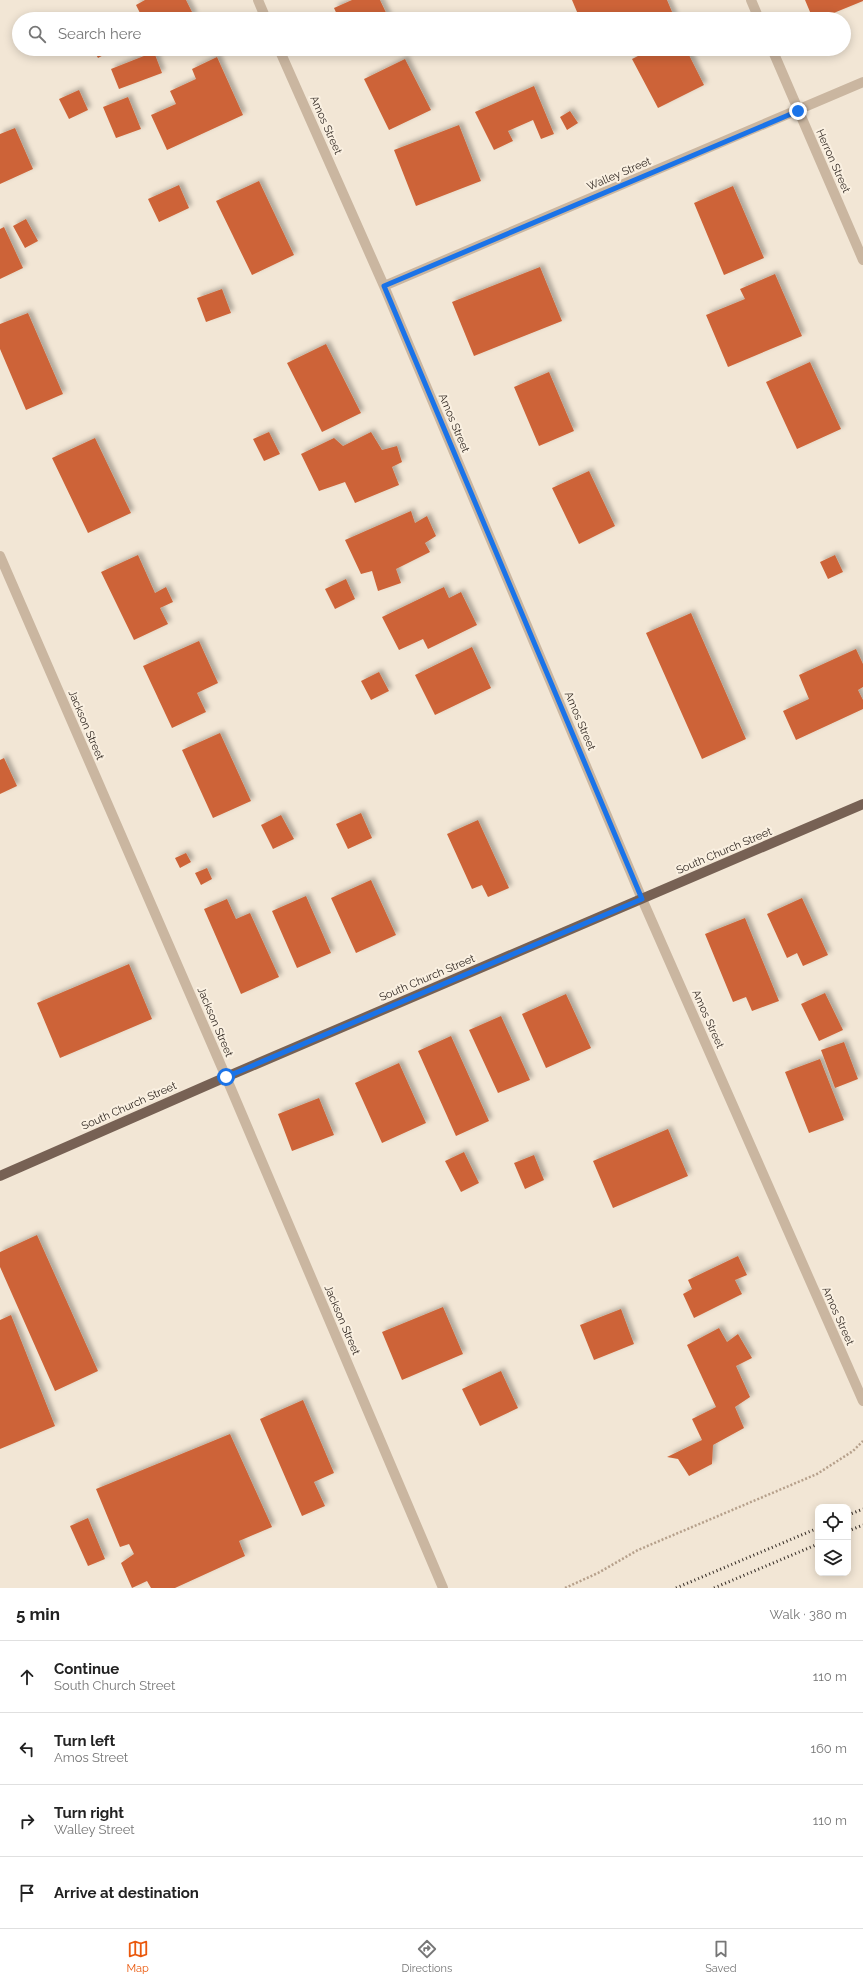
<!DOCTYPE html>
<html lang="en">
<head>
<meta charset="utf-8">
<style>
  body { margin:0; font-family:Raleway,sans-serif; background:#f2f2f2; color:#222 }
  .controls { position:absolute; right:12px; bottom:12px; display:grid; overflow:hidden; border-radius:8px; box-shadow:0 2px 10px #0003 }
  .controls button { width:36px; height:36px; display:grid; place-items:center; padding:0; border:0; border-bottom:1px solid #e0e0e0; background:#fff; color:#222; font:20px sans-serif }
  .stop { position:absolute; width:12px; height:12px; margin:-9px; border:3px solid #1a73e8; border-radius:50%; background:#fff }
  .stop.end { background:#1a73e8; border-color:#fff; box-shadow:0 1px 4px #0008 }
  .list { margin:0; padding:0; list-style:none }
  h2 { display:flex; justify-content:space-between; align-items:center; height:52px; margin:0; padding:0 16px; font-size:17px }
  h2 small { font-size:13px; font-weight:400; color:#767676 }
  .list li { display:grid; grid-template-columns:26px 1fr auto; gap:12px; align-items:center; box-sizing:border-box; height:72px; padding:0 16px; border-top:1px solid #e0e0e0 }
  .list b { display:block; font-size:15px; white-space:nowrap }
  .list p { margin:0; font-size:13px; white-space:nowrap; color:#767676 }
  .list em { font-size:13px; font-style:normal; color:#767676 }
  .icon { flex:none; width:22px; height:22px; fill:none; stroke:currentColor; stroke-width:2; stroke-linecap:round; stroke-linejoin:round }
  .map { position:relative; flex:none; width:863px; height:1588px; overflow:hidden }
  .search { position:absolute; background:#fff; box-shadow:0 2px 10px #0003; left:12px; right:12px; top:12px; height:44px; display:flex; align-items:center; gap:10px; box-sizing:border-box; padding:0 14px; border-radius:22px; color:#767676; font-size:15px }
  .sheet { height:340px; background:#fff }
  nav { display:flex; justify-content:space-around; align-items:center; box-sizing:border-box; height:56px; border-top:1px solid #e0e0e0; background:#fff; font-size:11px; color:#767676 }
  nav a { display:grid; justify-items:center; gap:2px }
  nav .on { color:#ea580c }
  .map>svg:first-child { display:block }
  .building { fill:#cd6437; filter:url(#shadow) }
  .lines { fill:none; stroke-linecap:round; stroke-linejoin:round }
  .path { stroke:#b6a08b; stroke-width:2.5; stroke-dasharray:2 2; stroke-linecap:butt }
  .minor { stroke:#cab6a0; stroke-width:10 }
  .major { stroke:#776154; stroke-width:10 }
  .rail { stroke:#332a24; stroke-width:3; stroke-dasharray:1 3; stroke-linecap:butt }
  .route { stroke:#1a73e8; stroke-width:5 }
  .labels { text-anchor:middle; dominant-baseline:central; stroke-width:4; stroke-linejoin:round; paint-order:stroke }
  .street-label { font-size:11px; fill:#332a24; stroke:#faf0e1 }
</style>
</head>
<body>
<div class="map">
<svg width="863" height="1588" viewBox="0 0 863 1588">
  <defs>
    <filter id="shadow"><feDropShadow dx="3.5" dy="-3.5" stdDeviation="2" flood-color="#0004"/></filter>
  </defs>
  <rect width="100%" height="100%" fill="#f2e6d5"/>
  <!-- building -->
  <path class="building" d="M145 0H186L194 16 188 19H143L136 5Z
    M352 0H380L389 19H339L334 8Z
    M572 0H667L675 19H580Z
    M805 0H863V1L819 19H813Z
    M93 49H112L113 50 98 58Z
    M652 49H686L704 85 658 108 632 59Z
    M154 52 162 73 119 89 111 69Z
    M217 57 243 115 167 150 151 115 176 104 170 91 196 79 192 69Z
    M405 59 431 110 389 130 364 79Z
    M534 86 554 134 541 139 533 120 508 131 513 141 494 150 475 112Z
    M79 90 88 110 69 119 59 99Z
    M128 97 141 129 116 138 103 107Z
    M570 111 578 123 567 130 560 117Z
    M459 125 481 181 416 206 394 150Z
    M15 128 33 169 0 184V134Z
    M259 181 294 255 252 275 216 201Z
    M179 185 189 208 159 222 148 199Z
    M733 186 764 258 724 275 694 203Z
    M26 219 38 241 25 248 13 226Z
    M4 227 23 268 0 279V229Z
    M540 267 562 321 474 356 452 302Z
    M775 274 802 336 728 367 706 315 745 299 740 289Z
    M222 289 231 313 206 322 197 298Z
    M28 313 63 394 26 410 0 349V324Z
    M326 344 361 413 322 432 287 363Z
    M810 362 841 429 797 449 766 382Z
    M549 372 574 431 539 446 514 387Z
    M269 432 280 454 264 461 253 439Z
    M371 432 382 450 397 446 402 462 392 467 399 485 355 503 345 482 319 491 301 454 334 438 343 446Z
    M95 438 131 513 88 533 52 458Z
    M589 471 615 526 579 544 552 488Z
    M411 511 415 523 427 516 436 536 425 543 430 552 396 569 401 583 378 591 372 571 361 574 345 540Z
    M138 555 155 593 166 587 173 602 160 608 168 624 134 640 101 572Z
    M835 555 843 572 828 579 820 562Z
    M346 579 355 599 335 609 325 589Z
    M444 587 449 598 461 592 477 625 428 649 423 639 399 650 382 617Z
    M691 613 746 739 702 759 646 633Z
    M199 641 218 683 197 693 206 712 172 728 143 666Z
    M472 647 491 688 435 715 415 675Z
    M856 649 863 664V687L858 690 863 700V709L796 740 783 711 809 699 799 675Z
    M379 672 389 691 371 700 361 681Z
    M220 733 251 801 213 818 182 750Z
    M4 758 17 786 0 794V760Z
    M361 813 372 838 348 849 336 824Z
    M281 815 294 839 273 849 261 825Z
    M478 820 509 888 488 897 482 885 472 889 447 834Z
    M186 853 191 862 180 868 175 858Z
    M207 868 212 879 201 885 195 873Z
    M371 880 396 935 356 953 331 898Z
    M306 896 331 953 297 968 272 911Z
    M802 898 828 955 803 966 797 953 787 958 767 914Z
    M227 899 236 919 250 913 279 977 241 994 204 909Z
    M745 918 779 1001 752 1011 746 997 733 1002 705 934Z
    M129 964 152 1019 60 1058 37 1003Z
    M825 993 843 1030 819 1041 801 1004Z
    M566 994 591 1048 546 1068 522 1014Z
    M501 1016 530 1080 498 1093 469 1030Z
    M451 1036 489 1121 456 1136 418 1051Z
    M844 1042 858 1079 835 1088 821 1050Z
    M820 1059 844 1120 809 1133 785 1072Z
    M399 1063 426 1123 382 1143 355 1083Z
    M319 1098 334 1135 292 1151 278 1114Z
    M668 1129 688 1176 613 1208 593 1161Z
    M464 1152 479 1183 461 1192 445 1161Z
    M534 1155 544 1180 525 1189 514 1163Z
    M37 1235 98 1371 55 1391 0 1267V1252Z
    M738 1256 747 1275 735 1280 742 1294 694 1318 683 1294 692 1289 688 1280Z
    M443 1307 463 1354 402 1380 382 1332Z
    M621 1309 634 1344 594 1360 580 1325Z
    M11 1315 55 1426 0 1449V1320Z
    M719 1328 727 1342 738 1334 752 1358 736 1366 750 1397 735 1407 744 1428 713 1445 712 1464 689 1476 678 1459 667 1457 702 1440 692 1419 716 1407 687 1345Z
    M501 1371 518 1408 480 1426 462 1389Z
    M303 1400 334 1473 314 1482 325 1506 302 1516 260 1419Z
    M230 1434 272 1527 239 1541 245 1556 175 1588H151L147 1581 132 1588 121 1563 134 1554 129 1544 120 1547 96 1489Z
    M88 1518 105 1559 88 1566 70 1526Z"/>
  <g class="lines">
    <!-- path -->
    <path class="path" d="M565 1588 598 1573 638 1550 817 1474 853 1451 863 1441"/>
    <!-- minor -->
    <path class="minor" d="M258 0 266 19
      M751 0 759 19
      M279 49 384 286 642 899 863 1401
      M772 49 863 260
      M384 286 863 82
      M0 556 226 1077 443 1588"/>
    <!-- major -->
    <path class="major" d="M0 1176 226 1077 863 804"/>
    <!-- rail -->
    <path class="rail" d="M848 1515 863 1509
      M848 1531 863 1525
      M676 1588 818 1528
      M714 1588 818 1544"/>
  </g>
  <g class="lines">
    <!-- route -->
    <path class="route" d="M226 1077 642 899 384 286 798 111"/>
  </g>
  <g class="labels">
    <!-- street labels -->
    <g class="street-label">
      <text transform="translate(326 125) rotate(66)">Amos Street</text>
      <text transform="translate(833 161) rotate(66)">Herron Street</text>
      <text transform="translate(619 174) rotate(-23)">Walley Street</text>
      <text transform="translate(454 423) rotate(67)">Amos Street</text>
      <text transform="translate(580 721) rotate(67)">Amos Street</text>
      <text transform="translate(86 725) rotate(67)">Jackson Street</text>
      <text transform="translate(724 851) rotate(-23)">South Church Street</text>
      <text transform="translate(427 978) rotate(-23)">South Church Street</text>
      <text transform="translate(708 1019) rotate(66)">Amos Street</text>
      <text transform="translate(215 1022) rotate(67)">Jackson Street</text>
      <text transform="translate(129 1106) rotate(-24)">South Church Street</text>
      <text transform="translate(838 1316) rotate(66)">Amos Street</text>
      <text transform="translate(342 1320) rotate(67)">Jackson Street</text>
    </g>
  </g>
</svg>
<div class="controls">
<button><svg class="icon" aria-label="locate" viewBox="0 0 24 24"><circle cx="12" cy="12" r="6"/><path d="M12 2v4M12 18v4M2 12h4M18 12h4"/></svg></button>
<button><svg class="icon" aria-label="layers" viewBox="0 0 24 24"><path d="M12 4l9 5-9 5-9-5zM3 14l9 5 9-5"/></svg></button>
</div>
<div class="stop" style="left:226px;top:1077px"></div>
<div class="stop end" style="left:798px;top:111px"></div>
<div class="search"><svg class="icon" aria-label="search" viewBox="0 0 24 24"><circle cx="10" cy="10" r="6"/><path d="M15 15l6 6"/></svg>Search here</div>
</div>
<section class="sheet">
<h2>5 min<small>Walk · 380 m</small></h2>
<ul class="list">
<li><svg class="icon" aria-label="ahead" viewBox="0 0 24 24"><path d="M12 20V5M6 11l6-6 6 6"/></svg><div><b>Continue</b><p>South Church Street</p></div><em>110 m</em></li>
<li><svg class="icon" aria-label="left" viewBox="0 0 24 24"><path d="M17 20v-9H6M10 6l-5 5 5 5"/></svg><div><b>Turn left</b><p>Amos Street</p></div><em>160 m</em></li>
<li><svg class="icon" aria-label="right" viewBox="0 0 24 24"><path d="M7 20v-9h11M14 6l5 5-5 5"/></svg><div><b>Turn right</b><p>Walley Street</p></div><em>110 m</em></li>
<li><svg class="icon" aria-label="arrive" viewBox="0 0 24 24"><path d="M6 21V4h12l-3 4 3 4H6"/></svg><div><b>Arrive at destination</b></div></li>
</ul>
</section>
<nav>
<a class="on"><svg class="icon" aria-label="map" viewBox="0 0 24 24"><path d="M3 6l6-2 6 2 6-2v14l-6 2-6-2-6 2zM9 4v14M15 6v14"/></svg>Map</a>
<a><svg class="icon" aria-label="directions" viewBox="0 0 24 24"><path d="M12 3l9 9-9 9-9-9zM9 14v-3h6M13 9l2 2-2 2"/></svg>Directions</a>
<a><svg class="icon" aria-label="saved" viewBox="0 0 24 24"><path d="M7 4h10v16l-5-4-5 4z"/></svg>Saved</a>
</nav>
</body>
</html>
